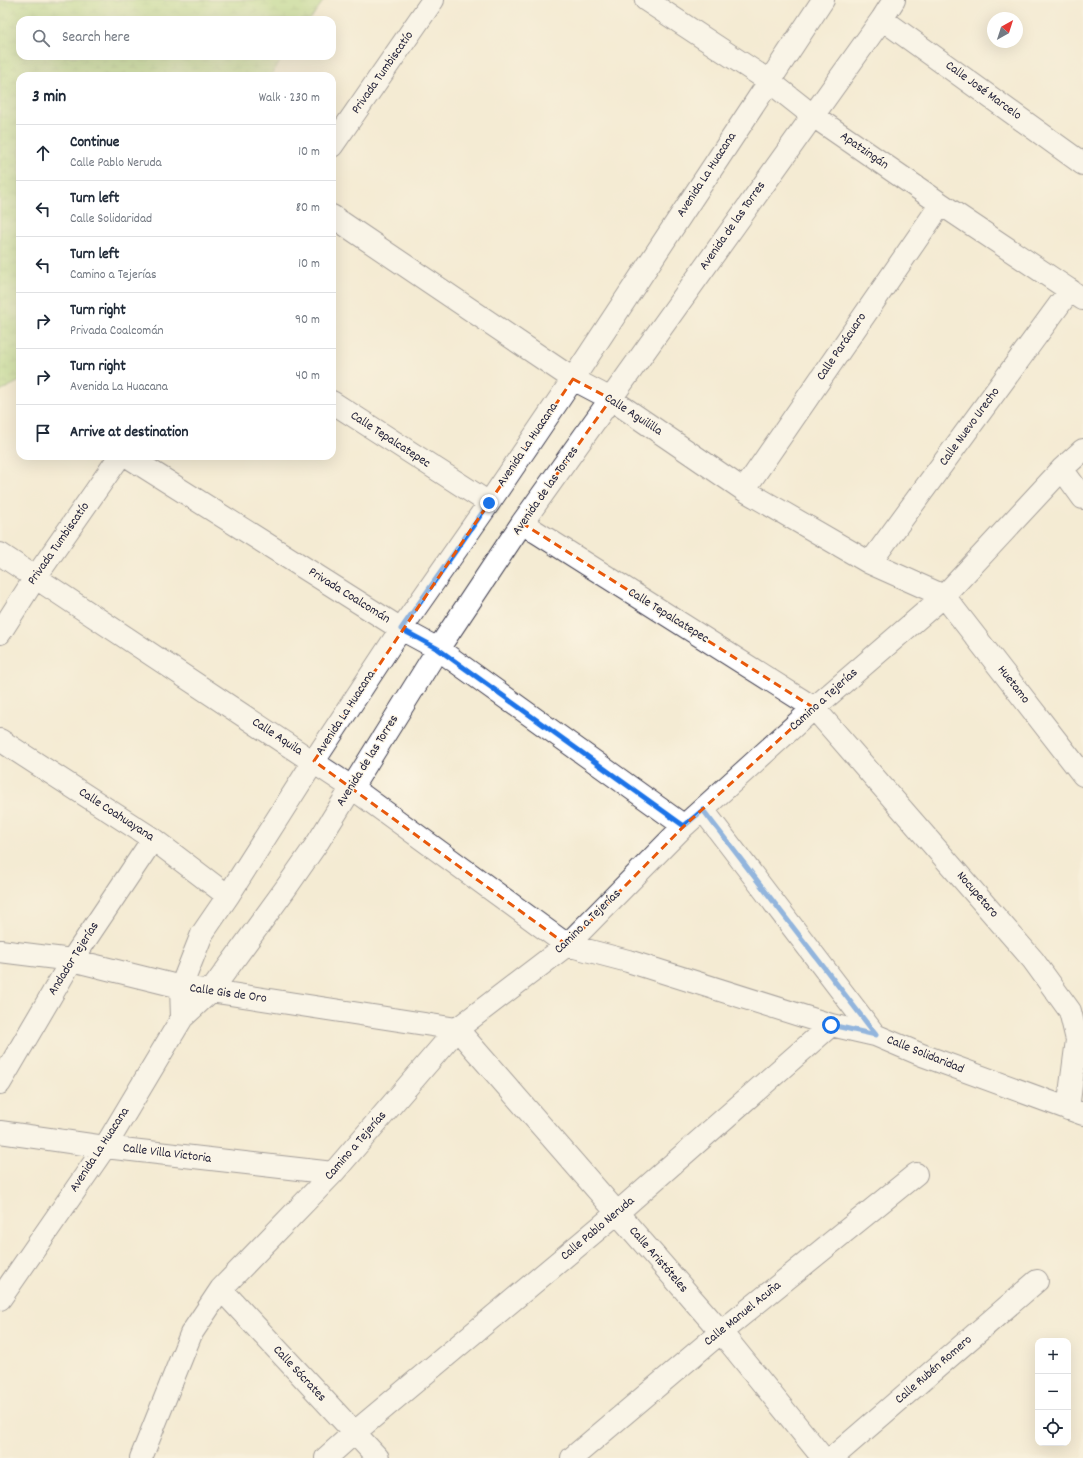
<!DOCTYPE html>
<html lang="en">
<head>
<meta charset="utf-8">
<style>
  body { margin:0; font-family:Dekko,sans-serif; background:#f2f2f3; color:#1f2937 }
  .controls { position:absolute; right:12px; bottom:12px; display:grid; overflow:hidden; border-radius:8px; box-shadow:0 4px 16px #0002 }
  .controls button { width:36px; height:36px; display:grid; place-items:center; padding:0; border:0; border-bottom:1px solid #e0e1e3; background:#fff; color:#1f2937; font:20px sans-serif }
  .compass { position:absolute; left:987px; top:12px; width:36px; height:36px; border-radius:50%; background:#fff; box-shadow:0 4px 16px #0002; rotate:39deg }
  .stop { position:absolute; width:12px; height:12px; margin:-9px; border:3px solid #1a73e8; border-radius:50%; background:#fff }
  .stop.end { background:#1a73e8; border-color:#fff; box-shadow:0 1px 4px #0008 }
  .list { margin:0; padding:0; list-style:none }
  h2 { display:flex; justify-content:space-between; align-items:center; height:52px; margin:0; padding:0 16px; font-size:17px }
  h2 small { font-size:13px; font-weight:400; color:#747a83 }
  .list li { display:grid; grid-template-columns:26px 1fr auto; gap:12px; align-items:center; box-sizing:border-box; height:56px; padding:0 16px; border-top:1px solid #e0e1e3 }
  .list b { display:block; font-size:15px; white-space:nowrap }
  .list p { margin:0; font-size:13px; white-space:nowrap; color:#747a83 }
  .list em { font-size:13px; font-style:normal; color:#747a83 }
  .icon { flex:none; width:22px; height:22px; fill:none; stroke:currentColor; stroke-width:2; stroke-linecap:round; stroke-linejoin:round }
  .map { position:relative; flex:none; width:1083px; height:1458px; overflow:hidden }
  .search { position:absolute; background:#fff; box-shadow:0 4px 16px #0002; left:16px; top:16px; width:320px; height:44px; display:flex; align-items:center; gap:10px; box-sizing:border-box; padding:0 14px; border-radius:12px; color:#747a83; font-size:15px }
  .panel { position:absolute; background:#fff; box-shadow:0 4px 16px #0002; left:16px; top:72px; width:320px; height:388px; border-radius:12px }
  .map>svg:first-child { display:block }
  .wetland { fill:url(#wetland-marsh); stroke:#687b5c }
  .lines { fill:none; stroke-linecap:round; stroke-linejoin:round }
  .minor-casing { stroke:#424052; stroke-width:24 }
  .minor { stroke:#fff; stroke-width:22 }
  .route { stroke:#1a73e8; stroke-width:5 }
  .marked { fill:none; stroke:#e8590c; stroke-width:3; stroke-dasharray:8 5; stroke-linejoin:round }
  .labels { text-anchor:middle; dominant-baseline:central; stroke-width:3; stroke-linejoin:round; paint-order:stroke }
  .street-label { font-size:13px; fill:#22223b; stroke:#fcf5e5 }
</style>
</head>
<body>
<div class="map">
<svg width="1083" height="1458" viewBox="0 0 1083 1458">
  <defs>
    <pattern id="wetland-marsh" width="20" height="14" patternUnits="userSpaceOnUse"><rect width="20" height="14" fill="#aed47e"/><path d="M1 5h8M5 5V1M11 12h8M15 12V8" fill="none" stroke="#95b66e"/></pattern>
  </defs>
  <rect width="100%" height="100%" fill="#fcf5e5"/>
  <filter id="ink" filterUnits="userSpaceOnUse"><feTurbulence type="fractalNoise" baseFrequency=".025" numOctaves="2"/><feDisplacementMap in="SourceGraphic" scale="8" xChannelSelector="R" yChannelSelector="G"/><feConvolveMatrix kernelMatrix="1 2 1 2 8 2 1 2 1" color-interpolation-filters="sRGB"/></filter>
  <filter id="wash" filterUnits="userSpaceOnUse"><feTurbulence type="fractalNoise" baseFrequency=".012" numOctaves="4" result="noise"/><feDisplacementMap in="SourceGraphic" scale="16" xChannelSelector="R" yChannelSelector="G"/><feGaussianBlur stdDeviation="0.9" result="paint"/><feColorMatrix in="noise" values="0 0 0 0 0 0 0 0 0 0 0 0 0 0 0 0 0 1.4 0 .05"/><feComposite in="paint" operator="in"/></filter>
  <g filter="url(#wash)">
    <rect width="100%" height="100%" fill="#f4ebd3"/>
    <!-- wetland -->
    <path class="wetland" d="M0 0H324L310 20H20V56H284L270 76H20V381L0 391Z"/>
  </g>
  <g filter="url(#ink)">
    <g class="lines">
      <defs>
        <path id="minor" d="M646 0 769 81 812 115 941 204 1083 299
          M882 19 1083 164
          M332 146 433 0
          M332 216 573 379 611 399 744 490 870 563 944 596 1083 775
          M332 402 489 503
          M127 456 401 629 438 649 684 826
          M1062 469 1083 498
          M744 490 941 204
          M522 523 814 708 1033 960 1070 1011 1077 1040 1068 1109
          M0 554 351 787 567 945 628 961 831 1025
          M870 563 1070 290
          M0 633 35 578 120 456
          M0 740 153 839 228 896
          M703 810 875 1035 922 1055 1083 1114
          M0 951 72 960 181 987 211 991 457 1029
          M182 1018 181 987 202 934 228 896 314 761 401 629 489 503 573 379 823 0
          M457 1029 721 1332 823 1458
          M0 1083 72 960 153 839
          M0 1132 105 1147 333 1173
          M221 1289 378 1458
          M0 1299 105 1147 182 1018 211 991 286 888 318 842 438 649 522 523 882 19 894 0
          M141 1458 191 1334 221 1289 333 1173 457 1029 567 945 684 826 814 708 944 596 1062 469 1083 450
          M326 1458 354 1433 617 1213 831 1025 875 1035
          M572 1458 721 1332 916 1174
          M832 1458 1037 1281"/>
      </defs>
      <!-- minor casing -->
      <use href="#minor" class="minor-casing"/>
      <!-- minor -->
      <use href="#minor" class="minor"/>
    </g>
  </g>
  <g class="lines" filter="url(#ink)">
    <!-- route -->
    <path class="route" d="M489 503 401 629 438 649 684 826 703 810 876 1035 831 1025"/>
  </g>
  <!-- marked area -->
  <path d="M0 0H1083V1458H0ZM573 379 611 399 522 523 814 708 684 826 567 945 314 761Z" fill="#f4ebd3" fill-opacity=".55" fill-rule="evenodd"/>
  <path class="marked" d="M573 379 611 399 522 523 814 708 684 826 567 945 314 761Z"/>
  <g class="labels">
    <!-- street labels -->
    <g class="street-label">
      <text transform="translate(383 73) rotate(-55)">Privada Tumbiscatío</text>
      <text transform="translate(983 91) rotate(36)">Calle José Marcelo</text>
      <text transform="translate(864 151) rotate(35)">Apatzingán</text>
      <text transform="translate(707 175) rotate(-57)">Avenida La Huacana</text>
      <text transform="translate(733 226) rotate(-55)">Avenida de las Torres</text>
      <text transform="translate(842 347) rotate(-56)">Calle Parácuaro</text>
      <text transform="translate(633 415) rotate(33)">Calle Aguililla</text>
      <text transform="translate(970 427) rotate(-54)">Calle Nuevo Urecho</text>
      <text transform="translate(390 440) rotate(33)">Calle Tepalcatepec</text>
      <text transform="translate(528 445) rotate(-56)">Avenida La Huacana</text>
      <text transform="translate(546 491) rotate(-55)">Avenida de las Torres</text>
      <text transform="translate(59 544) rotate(-55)">Privada Tumbiscatío</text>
      <text transform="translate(349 596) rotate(32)">Privada Coalcomán</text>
      <text transform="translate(668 616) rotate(32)">Calle Tepalcatepec</text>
      <text transform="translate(1013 685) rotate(52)">Huetamo</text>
      <text transform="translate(824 700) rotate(-42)">Camino a Tejerías</text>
      <text transform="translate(346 713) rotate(-57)">Avenida La Huacana</text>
      <text transform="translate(277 737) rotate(33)">Calle Aquila</text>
      <text transform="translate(368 761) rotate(-58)">Avenida de las Torres</text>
      <text transform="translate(116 815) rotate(33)">Calle Coahuayana</text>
      <text transform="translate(977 895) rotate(49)">Nocupetaro</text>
      <text transform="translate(588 922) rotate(-44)">Camino a Tejerías</text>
      <text transform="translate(74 959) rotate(-58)">Andador Tejerías</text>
      <text transform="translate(228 994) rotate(8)">Calle Gis de Oro</text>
      <text transform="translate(925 1055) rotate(22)">Calle Solidaridad</text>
      <text transform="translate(356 1146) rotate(-49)">Camino a Tejerías</text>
      <text transform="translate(100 1150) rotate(-57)">Avenida La Huacana</text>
      <text transform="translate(167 1154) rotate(7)">Calle Villa Victoria</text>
      <text transform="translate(598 1229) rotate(-40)">Calle Pablo Neruda</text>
      <text transform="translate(658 1260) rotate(49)">Calle Aristóteles</text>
      <text transform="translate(743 1314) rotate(-39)">Calle Manuel Acuña</text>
      <text transform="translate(934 1370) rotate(-41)">Calle Rubén Romero</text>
      <text transform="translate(299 1374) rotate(47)">Calle Sócrates</text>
    </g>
  </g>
</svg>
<div class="controls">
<button>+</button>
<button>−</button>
<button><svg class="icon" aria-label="locate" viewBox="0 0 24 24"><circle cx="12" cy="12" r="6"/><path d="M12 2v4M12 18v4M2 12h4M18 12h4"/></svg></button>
</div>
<svg class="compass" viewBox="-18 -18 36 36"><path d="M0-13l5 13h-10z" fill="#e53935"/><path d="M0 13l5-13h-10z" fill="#747a83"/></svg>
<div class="stop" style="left:831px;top:1025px"></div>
<div class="stop end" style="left:489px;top:503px"></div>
<div class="search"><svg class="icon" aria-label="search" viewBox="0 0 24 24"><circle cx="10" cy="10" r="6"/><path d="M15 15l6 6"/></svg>Search here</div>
<section class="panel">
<h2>3 min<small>Walk · 230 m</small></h2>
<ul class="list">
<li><svg class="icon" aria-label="ahead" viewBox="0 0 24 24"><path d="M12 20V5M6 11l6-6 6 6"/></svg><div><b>Continue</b><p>Calle Pablo Neruda</p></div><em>10 m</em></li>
<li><svg class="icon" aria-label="left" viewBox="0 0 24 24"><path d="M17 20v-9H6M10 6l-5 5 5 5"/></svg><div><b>Turn left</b><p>Calle Solidaridad</p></div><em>80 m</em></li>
<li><svg class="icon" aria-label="left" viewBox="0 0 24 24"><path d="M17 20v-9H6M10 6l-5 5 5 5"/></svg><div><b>Turn left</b><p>Camino a Tejerías</p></div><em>10 m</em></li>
<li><svg class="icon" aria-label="right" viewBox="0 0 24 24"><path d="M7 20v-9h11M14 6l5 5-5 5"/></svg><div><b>Turn right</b><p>Privada Coalcomán</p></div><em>90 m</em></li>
<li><svg class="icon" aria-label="right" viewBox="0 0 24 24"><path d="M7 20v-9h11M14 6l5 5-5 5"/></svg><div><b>Turn right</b><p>Avenida La Huacana</p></div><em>40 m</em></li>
<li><svg class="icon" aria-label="arrive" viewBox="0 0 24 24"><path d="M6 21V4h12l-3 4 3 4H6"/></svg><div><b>Arrive at destination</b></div></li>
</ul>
</section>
</div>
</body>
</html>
